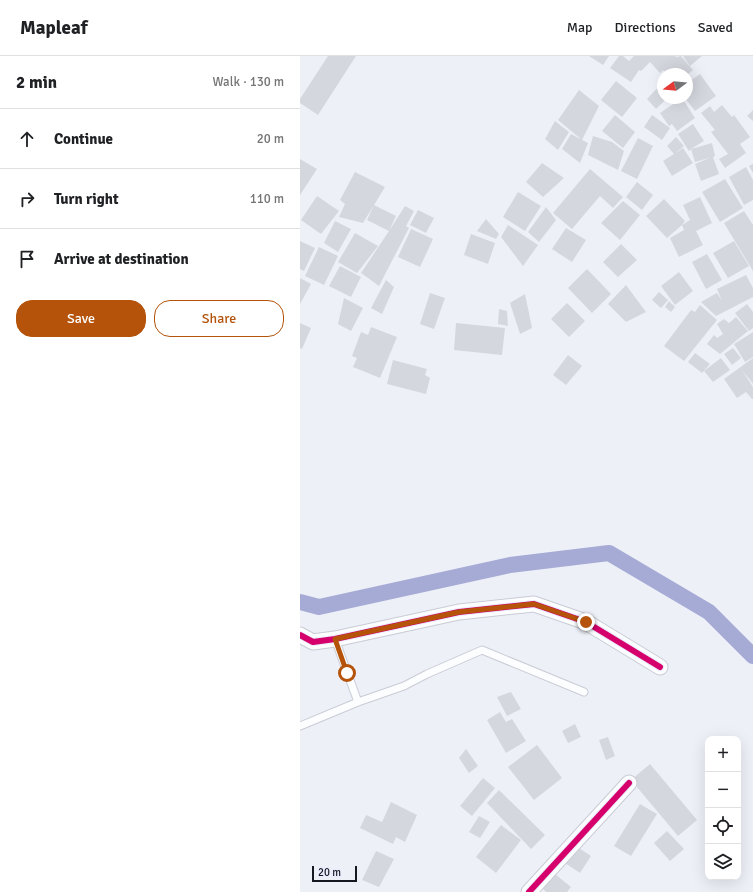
<!DOCTYPE html>
<html lang="en">
<head>
<meta charset="utf-8">
<style>
  body { margin:0; font-family:Signika,sans-serif; background:#f2f2f2; color:#202124 }
  .controls { position:absolute; right:12px; bottom:12px; display:grid; overflow:hidden; border-radius:8px; box-shadow:0 4px 16px #0002 }
  .controls button { width:36px; height:36px; display:grid; place-items:center; padding:0; border:0; border-bottom:1px solid #e0e0e0; background:#fff; color:#202124; font:20px sans-serif }
  .compass { position:absolute; left:357px; top:12px; width:36px; height:36px; border-radius:50%; background:#fff; box-shadow:0 4px 16px #0002; rotate:254deg }
  .scale { position:absolute; left:12px; bottom:10px; width:45px; box-sizing:border-box; padding-left:4px; border:2px solid #161821; border-top:0; font-size:11px; line-height:14px; white-space:nowrap; color:#161821; -webkit-text-stroke:3px #eaedfc; paint-order:stroke }
  .stop { position:absolute; width:12px; height:12px; margin:-9px; border:3px solid #b45309; border-radius:50%; background:#fff }
  .stop.end { background:#b45309; border-color:#fff; box-shadow:0 1px 4px #0008 }
  .list { margin:0; padding:0; list-style:none }
  h2 { display:flex; justify-content:space-between; align-items:center; height:52px; margin:0; padding:0 16px; font-size:17px }
  h2 small { font-size:13px; font-weight:400; color:#757577 }
  .list li { display:grid; grid-template-columns:26px 1fr auto; gap:12px; align-items:center; box-sizing:border-box; height:60px; padding:0 16px; border-top:1px solid #e0e0e0 }
  .list b { display:block; font-size:15px; white-space:nowrap }
  .list em { font-size:13px; font-style:normal; color:#757577 }
  .actions { display:flex; gap:8px; padding:12px 16px }
  .actions a { flex:1; padding:9px 0; border:1px solid #b45309; border-radius:16px; text-align:center; font-size:14px; color:#b45309 }
  .actions .main { background:#b45309; color:#fff }
  .icon { flex:none; width:22px; height:22px; fill:none; stroke:currentColor; stroke-width:2; stroke-linecap:round; stroke-linejoin:round }
  .map { position:relative; flex:none; width:453px; height:836px; overflow:hidden }
  header { display:flex; align-items:center; gap:24px; box-sizing:border-box; height:56px; padding:0 20px; background:#fff; border-bottom:1px solid #e0e0e0 }
  header strong { font-size:19px }
  nav { display:flex; gap:22px; margin-inline-start:auto; font-size:14px }
  main { display:flex }
  aside { flex:1; background:#fff }
  .map>svg:first-child { display:block }
  .lines { fill:none; stroke-linecap:round; stroke-linejoin:round }
  .canal { stroke:#a6abd5; stroke-width:16 }
  .building { fill:#d5d7df }
  .service-casing { stroke:#caccd5; stroke-width:9 }
  .minor-casing { stroke:#caccd5; stroke-width:17 }
  .service { stroke:#fcfdfe; stroke-width:7 }
  .minor { stroke:#fcfdfe; stroke-width:15 }
  .cycleway-casing { stroke:#eaedfc; stroke-width:8 }
  .cycleway { stroke:#d6006c; stroke-width:6 }
  .route { stroke:#b45309; stroke-width:5 }
</style>
</head>
<body>
<header>
<strong>Mapleaf</strong>
<nav><a>Map</a><a>Directions</a><a>Saved</a></nav>
</header>
<main>
<aside>
<h2>2 min<small>Walk · 130 m</small></h2>
<ul class="list">
<li><svg class="icon" aria-label="ahead" viewBox="0 0 24 24"><path d="M12 20V5M6 11l6-6 6 6"/></svg><div><b>Continue</b></div><em>20 m</em></li>
<li><svg class="icon" aria-label="right" viewBox="0 0 24 24"><path d="M7 20v-9h11M14 6l5 5-5 5"/></svg><div><b>Turn right</b></div><em>110 m</em></li>
<li><svg class="icon" aria-label="arrive" viewBox="0 0 24 24"><path d="M6 21V4h12l-3 4 3 4H6"/></svg><div><b>Arrive at destination</b></div></li>
</ul>
<div class="actions"><a class="main">Save</a><a>Share</a></div>
</aside>
<div class="map">
<svg width="453" height="836" viewBox="0 0 453 836">
  <rect width="100%" height="100%" fill="#eef0f8"/>
  <g class="lines">
    <!-- canal -->
    <path class="canal" d="M0 546 19 551 210 509 309 497 409 556 453 600"/>
  </g>
  <!-- building -->
  <path class="building" d="M28 0H56L18 59 0 47V43Z
    M289 0H309L303 9Z
    M319 0H323L329 5 334 0H375L376 1 381 0 393 14 387 19V18H367L363 14 360 17 350 6 341 15 339 14 331 26 310 12Z
    M383 0H402L390 10Z
    M400 18 416 40 395 55 385 42H387V27Z
    M316 25 337 42 322 61 301 44Z
    M363 26V42H367L356 53 347 43Z
    M279 34 299 50 282 84 258 64Z
    M382 42 395 62 377 75 372 68 369 70 360 57Z
    M422 49 432 61 434 59 450 81 440 88 446 97 425 112 419 103 428 98 411 76 415 74 401 57 410 50 414 56Z
    M453 54V65L447 60Z
    M315 59 335 76 323 92 302 75Z
    M352 59 370 72 362 84 344 71Z
    M255 65 269 76 258 94 245 83Z
    M393 68 404 85 391 93 412 87 415 100 413 101 419 118 401 125 395 108 409 102 395 106 391 93 389 95 378 78Z
    M271 78 288 87 280 107 262 93Z
    M293 80 312 86 324 95 318 114 288 99Z
    M376 81 384 90 374 98 367 90Z
    M338 82 353 90 337 123 321 115Z
    M383 92 393 107 372 120 363 105Z
    M0 103 17 113 0 139Z
    M242 107 264 122 243 141 226 126Z
    M453 108V117L449 110Z
    M446 111 453 124V144L444 149 429 121Z
    M290 113 323 141 313 152 300 140 272 173 253 157Z
    M55 116 85 131 63 167 39 161 45 148 40 144Z
    M425 123 443 152 420 166 402 136Z
    M337 126 353 139 342 154 326 141Z
    M218 136 241 150 225 175 203 161Z
    M17 140 39 155 21 178 1 164Z
    M400 141 412 167 396 175 403 189 379 201 370 182 384 174 382 169 367 182 346 160 364 143 385 165 382 169 390 164 383 149Z
    M323 145 340 159 320 184 301 167Z
    M74 149 96 160 89 175 105 150 114 155 106 170 109 172 79 230 61 217 89 175 67 164Z
    M246 151 256 164 239 186 228 176Z
    M118 154 134 162 126 177 110 169Z
    M444 155 453 169V215L424 167Z
    M186 163 199 178 196 183 177 175Z
    M35 165 51 173 38 196 24 187Z
    M208 169 238 189 223 210 201 181Z
    M266 172 286 184 272 206 252 193Z
    M111 173 133 183 120 211 98 201Z
    M55 177 78 190 57 217 38 206Z
    M171 178 195 187 188 208 164 199Z
    M0 185 15 192 4 215 0 213Z
    M434 185 449 210 428 222 413 197Z
    M321 188 337 204 318 221 303 206Z
    M19 191 38 200 24 229 5 220Z
    M407 198 422 224 406 233 392 206Z
    M40 210 61 221 51 241 29 230Z
    M287 213 311 238 292 257 268 232Z
    M379 216 393 235 375 249 361 230Z
    M446 219 453 232V241L416 260 401 246 417 237 422 245 417 233Z
    M0 222 11 228 0 248Z
    M86 224 94 231 82 258 71 252Z
    M326 229 346 256 326 266 308 248Z
    M359 236 368 244 361 252 352 244Z
    M130 237 145 242 134 273 120 268Z
    M225 238 232 272 220 278 210 247Z
    M44 242 63 252 51 275 38 268Z
    M369 245 375 251 371 256 365 251Z
    M267 247 285 265 269 281 251 263Z
    M447 248 453 256V272L449 275 435 257Z
    M400 249 417 264 384 305 364 290 391 254 395 256Z
    M199 253 207 255 208 270 198 268Z
    M436 261 448 275 420 298 407 288 414 279 417 282 423 278 417 268 424 263 429 267Z
    M0 267 11 272 2 293 0 292Z
    M156 267 205 272 202 299 154 294Z
    M71 271 97 281 80 322 53 311 57 302 52 300 61 276 68 279Z
    M453 276V301L445 306 434 288 450 278 451 279 450 278Z
    M433 292 441 302 432 309 424 298Z
    M395 297 410 308 402 317 388 306Z
    M268 299 282 310 266 329 253 319Z
    M421 302 430 314 413 326 404 315Z
    M453 302V328L442 314 453 331V343H452L446 336 437 342 424 323Z
    M93 304 127 313 125 319 130 322 126 338 87 328Z
    M211 636 221 653 207 660 197 641Z
    M200 656 206 666 212 663 226 685 206 697 187 664Z
    M275 668 281 681 268 687 262 675Z
    M308 681 315 700 306 704 299 684Z
    M237 689 262 722 234 744 208 711Z
    M166 693 178 710 169 717 159 702Z
    M350 708 397 764 378 780 331 724Z
    M183 722 195 732 172 760 160 750Z
    M199 734 245 779 231 793 187 747Z
    M91 746 117 759 105 786 96 781 93 788 60 772 66 759 82 766Z
    M340 748 357 758 331 800 314 790Z
    M179 760 190 766 180 782 169 776Z
    M201 769 221 784 196 817 176 801Z
    M367 775 384 793 370 805 354 787Z
    M276 790 291 800 280 817 265 807Z
    M76 795 94 803 79 831 62 824Z
    M255 818 271 831 267 836H246L243 833Z"/>
  <g class="lines">
    <defs>
      <path id="service" d="M35 583 58 646
        M0 670 58 646 104 630 127 618 182 594 284 636"/>
      <path id="minor" d="M0 579 13 586 35 583 159 556 234 548 286 566 360 611
        M229 836 329 727"/>
    </defs>
    <!-- service casing -->
    <use href="#service" class="service-casing"/>
    <!-- minor casing -->
    <use href="#minor" class="minor-casing"/>
    <!-- service -->
    <use href="#service" class="service"/>
    <!-- minor -->
    <use href="#minor" class="minor"/>
    <defs>
      <path id="cycleway" d="M0 579 13 586 35 583 159 556 234 548 286 566 360 611
        M229 836 329 727"/>
    </defs>
    <!-- cycleway casing -->
    <use href="#cycleway" class="cycleway-casing"/>
    <!-- cycleway -->
    <use href="#cycleway" class="cycleway"/>
  </g>
  <g class="lines">
    <!-- route -->
    <path class="route" d="M47 617 35 583 159 556 234 548 286 566"/>
  </g>
</svg>
<div class="controls">
<button>+</button>
<button>−</button>
<button><svg class="icon" aria-label="locate" viewBox="0 0 24 24"><circle cx="12" cy="12" r="6"/><path d="M12 2v4M12 18v4M2 12h4M18 12h4"/></svg></button>
<button><svg class="icon" aria-label="layers" viewBox="0 0 24 24"><path d="M12 4l9 5-9 5-9-5zM3 14l9 5 9-5"/></svg></button>
</div>
<svg class="compass" viewBox="-18 -18 36 36"><path d="M0-13l5 13h-10z" fill="#e53935"/><path d="M0 13l5-13h-10z" fill="#757577"/></svg>
<div class="scale">20 m</div>
<div class="stop" style="left:47px;top:617px"></div>
<div class="stop end" style="left:286px;top:566px"></div>
</div>
</main>
</body>
</html>
